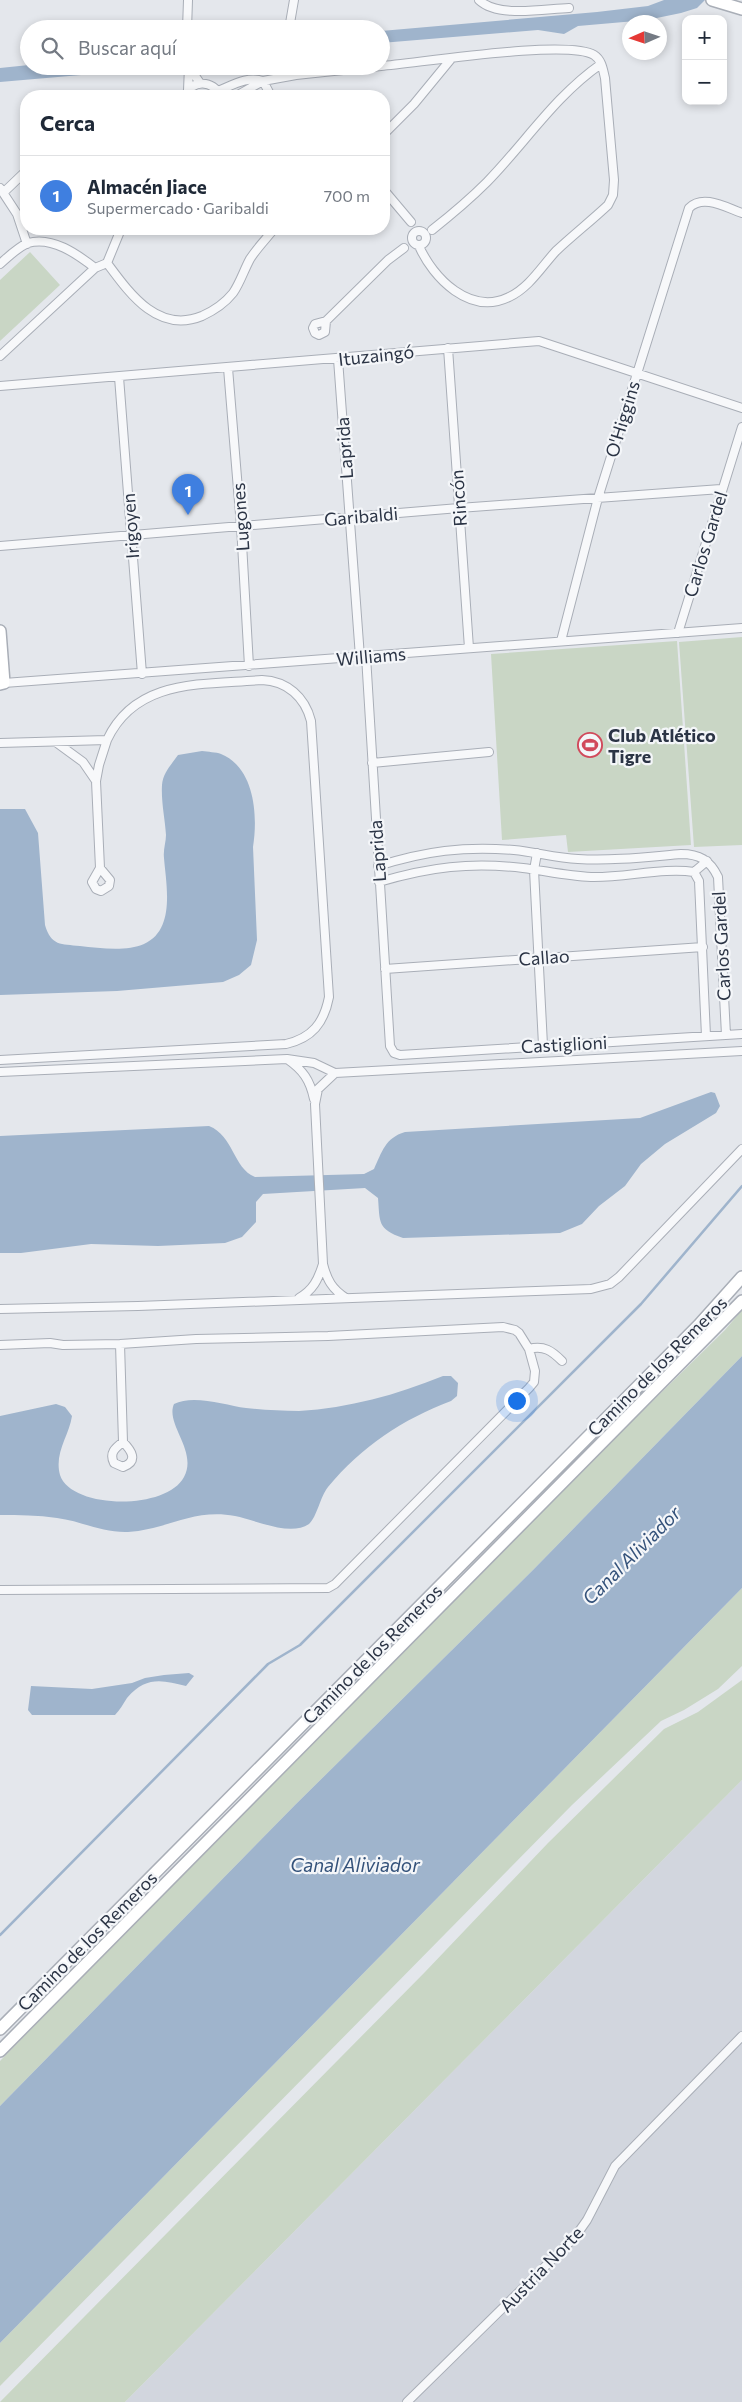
<!DOCTYPE html>
<html lang="es">
<head>
<meta charset="utf-8">
<style>
  body { margin:0; font-family:Commissioner,sans-serif; background:#f2f2f3; color:#1f2937 }
  .controls { position:absolute; right:15px; top:15px; display:grid; overflow:hidden; border-radius:10px; box-shadow:0 2px 8px #0003 }
  .controls button { width:45px; height:45px; display:grid; place-items:center; padding:0; border:0; border-bottom:1px solid #e0e1e3; background:#fff; color:#1f2937; font:25px sans-serif }
  .compass { position:absolute; left:622px; top:15px; width:45px; height:45px; border-radius:50%; background:#fff; box-shadow:0 2px 8px #0003; rotate:267deg }
  .you { position:absolute; left:516px; top:1400px; width:18px; height:18px; margin:-12px; border:4px solid #fff; border-radius:50%; background:#1a73e8; box-shadow:0 0 0 8px #1a73e833 }
  .badge { display:grid; place-items:center; width:32px; height:32px; border-radius:50%; background:#d1495b; color:#fff; font-size:16px; font-weight:700 }
  .pin { position:absolute; translate:-50% -41px; filter:drop-shadow(0 1px 2px #0008) }
  .pin::after { content:''; position:absolute; top:26px; width:18px; height:15px; background:inherit; clip-path:polygon(0 0,100% 0,50% 100%) }
  .list { margin:0; padding:0; list-style:none }
  h2 { display:flex; justify-content:space-between; align-items:center; height:65px; margin:0; padding:0 20px; font-size:21px }
  h2 small { font-size:16px; font-weight:400; color:#747a83 }
  .list li { display:grid; grid-template-columns:32px 1fr auto; gap:15px; align-items:center; box-sizing:border-box; height:80px; padding:0 20px; border-top:1px solid #e0e1e3 }
  .list b { display:block; font-size:19px; white-space:nowrap }
  .list p { margin:0; font-size:16px; white-space:nowrap; color:#747a83 }
  .list em { font-size:16px; font-style:normal; color:#747a83 }
  .icon { flex:none; width:28px; height:28px; fill:none; stroke:currentColor; stroke-width:2; stroke-linecap:round; stroke-linejoin:round }
  .map { position:relative; flex:none; width:742px; height:2402px; overflow:hidden }
  .search { position:absolute; background:#fff; box-shadow:0 2px 8px #0003; left:20px; top:20px; width:370px; height:55px; display:flex; align-items:center; gap:12px; box-sizing:border-box; padding:0 18px; border-radius:28px; color:#747a83; font-size:19px }
  .panel { position:absolute; background:#fff; box-shadow:0 2px 8px #0003; left:20px; top:90px; width:370px; height:145px; border-radius:20px }
  .map>svg:first-child { display:block }
  .built { fill:#d2d6de }
  .green { fill:#c9d6c5 }
  .water { fill:#9fb4cc }
  .lines { fill:none; stroke-linecap:round; stroke-linejoin:round }
  .stream { stroke:#9fb4cc; stroke-width:2.5 }
  .street-casing { stroke:#a9aeb7; stroke-width:10 }
  .secondary-casing { stroke:#a9aeb7; stroke-width:14 }
  .street { stroke:#f7f8fa; stroke-width:8 }
  .secondary { stroke:#fff; stroke-width:11 }
  .labels { text-anchor:middle; dominant-baseline:central; stroke-width:4.5; stroke-linejoin:round; paint-order:stroke }
  .street-label { font-size:18px; fill:#2b3445; stroke:#f4f6f9 }
  .poi-label { font-size:18px; font-weight:bold; fill:#2b3445; stroke:#f4f6f9; text-anchor:start }
  .water-label { font-size:19px; font-style:italic; fill:#34527a; stroke:#f4f6f9 }
</style>
</head>
<body>
<div class="map">
<svg width="742" height="2402" viewBox="0 0 742 2402">
  <rect width="100%" height="100%" fill="#e4e7ec"/>
  <!-- built -->
  <path class="built" d="M742 1780V2402H125Z"/>
  <!-- green -->
  <path class="green" d="M30 252 60 285 0 341V280Z
    M742 637V845L694 847 679 642Z
    M677 641 691 845 568 852 566 835 502 840 491 654Z
    M742 1310V1356L534 1569 295 1805 0 2106V2061L168 1888 614 1439 725 1330Z
    M742 1588V1666L718 1689 684 1710 661 1721 572 1805 0 2386V2343Z
    M742 1680V1780L125 2402H0L425 1972 548 1843 664 1729 698 1712Z"/>
  <!-- water -->
  <path class="water" d="M664 0H705L697 8 681 13 647 20 578 26 564 34 538 30 381 43V31L597 12 648 6Z
    M29 65V66H185L0 82V68Z
    M202 751C208 752 216 752 221 754 255 768 258 816 253 847L257 940 251 965 239 975 223 982 117 991 0 995V809H25L38 833 45 925C51 946 61 944 80 946 99 948 126 952 144 944 176 930 166 884 164 858 163 850 166 842 166 835 165 819 161 802 162 785 163 773 171 765 178 755Z
    M711 1092 715 1093 720 1106 716 1113 665 1144 641 1164 625 1186 599 1206 582 1224 560 1233 403 1238C377 1229 380 1222 378 1198L365 1188 263 1194 256 1202V1222L242 1237 225 1243 158 1246 91 1244 21 1253H0V1136L209 1126C234 1136 233 1168 255 1177L364 1174 374 1169C382 1152 385 1138 405 1132L640 1118Z
    M742 1356V1588L0 2343V2106L295 1805 534 1569Z
    M443 1376H451L458 1383 457 1396 451 1401C403 1419 361 1447 328 1487 320 1497 317 1517 309 1524 290 1537 256 1520 235 1516 193 1508 166 1530 128 1532 103 1533 81 1521 57 1518 38 1515 19 1515 0 1515V1416L56 1404 65 1407 72 1416C69 1436 54 1453 60 1475 71 1509 166 1511 184 1477 198 1451 165 1424 174 1404 193 1394 225 1405 246 1408 263 1410 281 1411 299 1411 349 1408 396 1395 443 1376Z
    M189 1673 194 1676 186 1686C162 1680 146 1676 127 1698 123 1704 120 1710 115 1715H32L28 1710 31 1686 92 1689 132 1683 145 1678 164 1675Z"/>
  <g class="lines">
    <!-- stream -->
    <path class="stream" d="M0 1935 268 1664 300 1645 641 1304 742 1186"/>
    <defs>
      <path id="street" d="M479 0C498 18 543 9 569 8
        M187 29 188 0
        M289 29 294 0
        M381 66C419 63 567 39 594 55 602 60 603 70 605 78L614 180 613 195 608 205C591 221 573 235 556 251 542 266 529 288 509 297 470 316 433 278 419 246
        M188 90 189 67 200 83
        M218 91C233 85 247 76 263 81L236 96
        M185 96C193 79 212 80 221 96
        M271 96 263 81 296 75 381 66
        M384 134 414 104 451 59
        M0 188 17 214 27 244
        M384 190 411 222
        M4 192 26 171
        M121 229 107 263C130 294 158 334 202 316 213 311 225 303 233 293 240 283 244 270 250 259 257 248 266 239 274 229
        M432 230C451 215 470 199 487 182 526 142 555 96 601 64
        M412 238a7 7 0 1 1 14 0a7 7 0 1 1-14 0Z
        M0 264C8 257 18 247 28 243 52 236 77 254 95 268
        M326 321 325 332 319 335 315 333 313 328 315 324 326 321 388 260 404 248
        M448 348 469 648
        M0 356 95 268 107 263
        M338 359 360 657
        M228 368 241 526 249 666
        M119 377 142 674
        M0 386 539 341 742 408
        M0 546 459 508 721 489
        M678 633 742 427
        M561 641 598 498 689 208C703 194 725 207 742 213
        M366 656 390 1046 394 1053 400 1055 742 1034
        M4 683 742 628
        M0 743 107 740C136 678 203 685 262 680 287 681 305 697 311 721L329 997C324 1023 312 1038 286 1044L0 1060
        M57 743 83 762 96 781 100 868 92 882 96 889 101 891 109 886 110 880 100 868
        M372 763 489 752
        M96 781 99 765 107 740
        M537 853 534 870 543 1045
        M378 866C426 851 463 846 514 850 535 852 556 858 578 859 612 861 646 857 681 854 699 854 710 860 718 877L726 1035
        M694 872 699 881 706 1036
        M379 882C430 867 470 862 523 868 546 871 568 876 591 877 624 878 664 867 694 872L707 861
        M385 969 703 947
        M0 1072 287 1059
        M314 1099C310 1080 303 1070 287 1059L314 1063 335 1073
        M323 1264 315 1104 318 1089 335 1073 742 1051
        M299 1298C313 1290 318 1280 323 1264 327 1280 332 1289 346 1298
        M0 1309 138 1306 591 1289 610 1284 619 1277 742 1149
        M120 1344 123 1442
        M0 1345 50 1343 63 1345 120 1344 196 1339 328 1336 503 1327 515 1330 519 1333 529 1349 535 1371 534 1382 529 1388 335 1584 328 1588 0 1590
        M529 1349C544 1345 552 1351 562 1361
        M123 1442C131 1450 139 1461 123 1467L114 1463C109 1453 115 1448 123 1442Z
        M407 2402 575 2237 587 2220 615 2166 742 2036"/>
      <path id="secondary" d="M712 0 742 9
        M0 631 4 683 0 684
        M0 2029 699 1325 742 1277
        M0 2051 742 1301"/>
    </defs>
    <!-- street casing -->
    <use href="#street" class="street-casing"/>
    <!-- secondary casing -->
    <use href="#secondary" class="secondary-casing"/>
    <!-- street -->
    <use href="#street" class="street"/>
    <!-- secondary -->
    <use href="#secondary" class="secondary"/>
  </g>
  <!-- icons -->
  <defs>
    <symbol id="stadium-ring" viewBox="-11 -11 22 22"><circle r="9.5" fill="#f4f6f9" stroke="#d1495b" stroke-width="1.5"/><path d="M0-5a6.5 5 0 1 0 0 10a6.5 5 0 1 0 0-10ZM-3.5-1.8h7v3.6h-7Z" fill="#d1495b"/></symbol>
  </defs>
  <g fill-rule="evenodd">
    <use href="#stadium-ring" x="576" y="731" width="28" height="28"/>
  </g>
  <g class="labels">
    <!-- street labels -->
    <g class="street-label">
      <text transform="translate(376 355) rotate(-6)">Ituzaingó</text>
      <text transform="translate(622 419) rotate(-73)">O'Higgins</text>
      <text transform="translate(344 448) rotate(-94)">Laprida</text>
      <text transform="translate(458 498) rotate(-94)">Rincón</text>
      <text transform="translate(361 516) rotate(-5)">Garibaldi</text>
      <text transform="translate(240 517) rotate(-94)">Lugones</text>
      <text transform="translate(130 526) rotate(-94)">Irigoyen</text>
      <text transform="translate(705 544) rotate(-73)">Carlos Gardel</text>
      <text transform="translate(371 656) rotate(-5)">Williams</text>
      <text transform="translate(377 851) rotate(-94)">Laprida</text>
      <text transform="translate(721 946) rotate(-93)">Carlos Gardel</text>
      <text transform="translate(544 957) rotate(-4)">Callao</text>
      <text transform="translate(564 1044) rotate(-3)">Castiglioni</text>
      <text transform="translate(657 1366) rotate(-45)">Camino de los Remeros</text>
      <text transform="translate(372 1654) rotate(-45)">Camino de los Remeros</text>
      <text transform="translate(87 1941) rotate(-45)">Camino de los Remeros</text>
      <text transform="translate(541 2269) rotate(-46)">Austria Norte</text>
    </g>
    <!-- poi labels -->
    <g class="poi-label">
      <text x="608" y="735">Club Atlético<tspan x="608" dy="21">Tigre</tspan></text>
    </g>
    <!-- water labels -->
    <g class="water-label">
      <text transform="translate(631 1555) rotate(-45)">Canal Aliviador</text>
      <text x="355" y="1864">Canal Aliviador</text>
    </g>
  </g>
</svg>
<div class="controls">
<button>+</button>
<button>−</button>
</div>
<svg class="compass" viewBox="-18 -18 36 36"><path d="M0-13l5 13h-10z" fill="#e53935"/><path d="M0 13l5-13h-10z" fill="#747a83"/></svg>
<div class="you"></div>
<div class="pin badge" style="left:188px;top:515px;background:#3f7fe0">1</div>
<div class="search"><svg class="icon" aria-label="search" viewBox="0 0 24 24"><circle cx="10" cy="10" r="6"/><path d="M15 15l6 6"/></svg>Buscar aquí</div>
<section class="panel">
<h2>Cerca<small></small></h2>
<ul class="list">
<li><span class="badge" style="background:#3f7fe0">1</span><div><b>Almacén Jiace</b><p>Supermercado · Garibaldi</p></div><em>700 m</em></li>
</ul>
</section>
</div>
</body>
</html>
